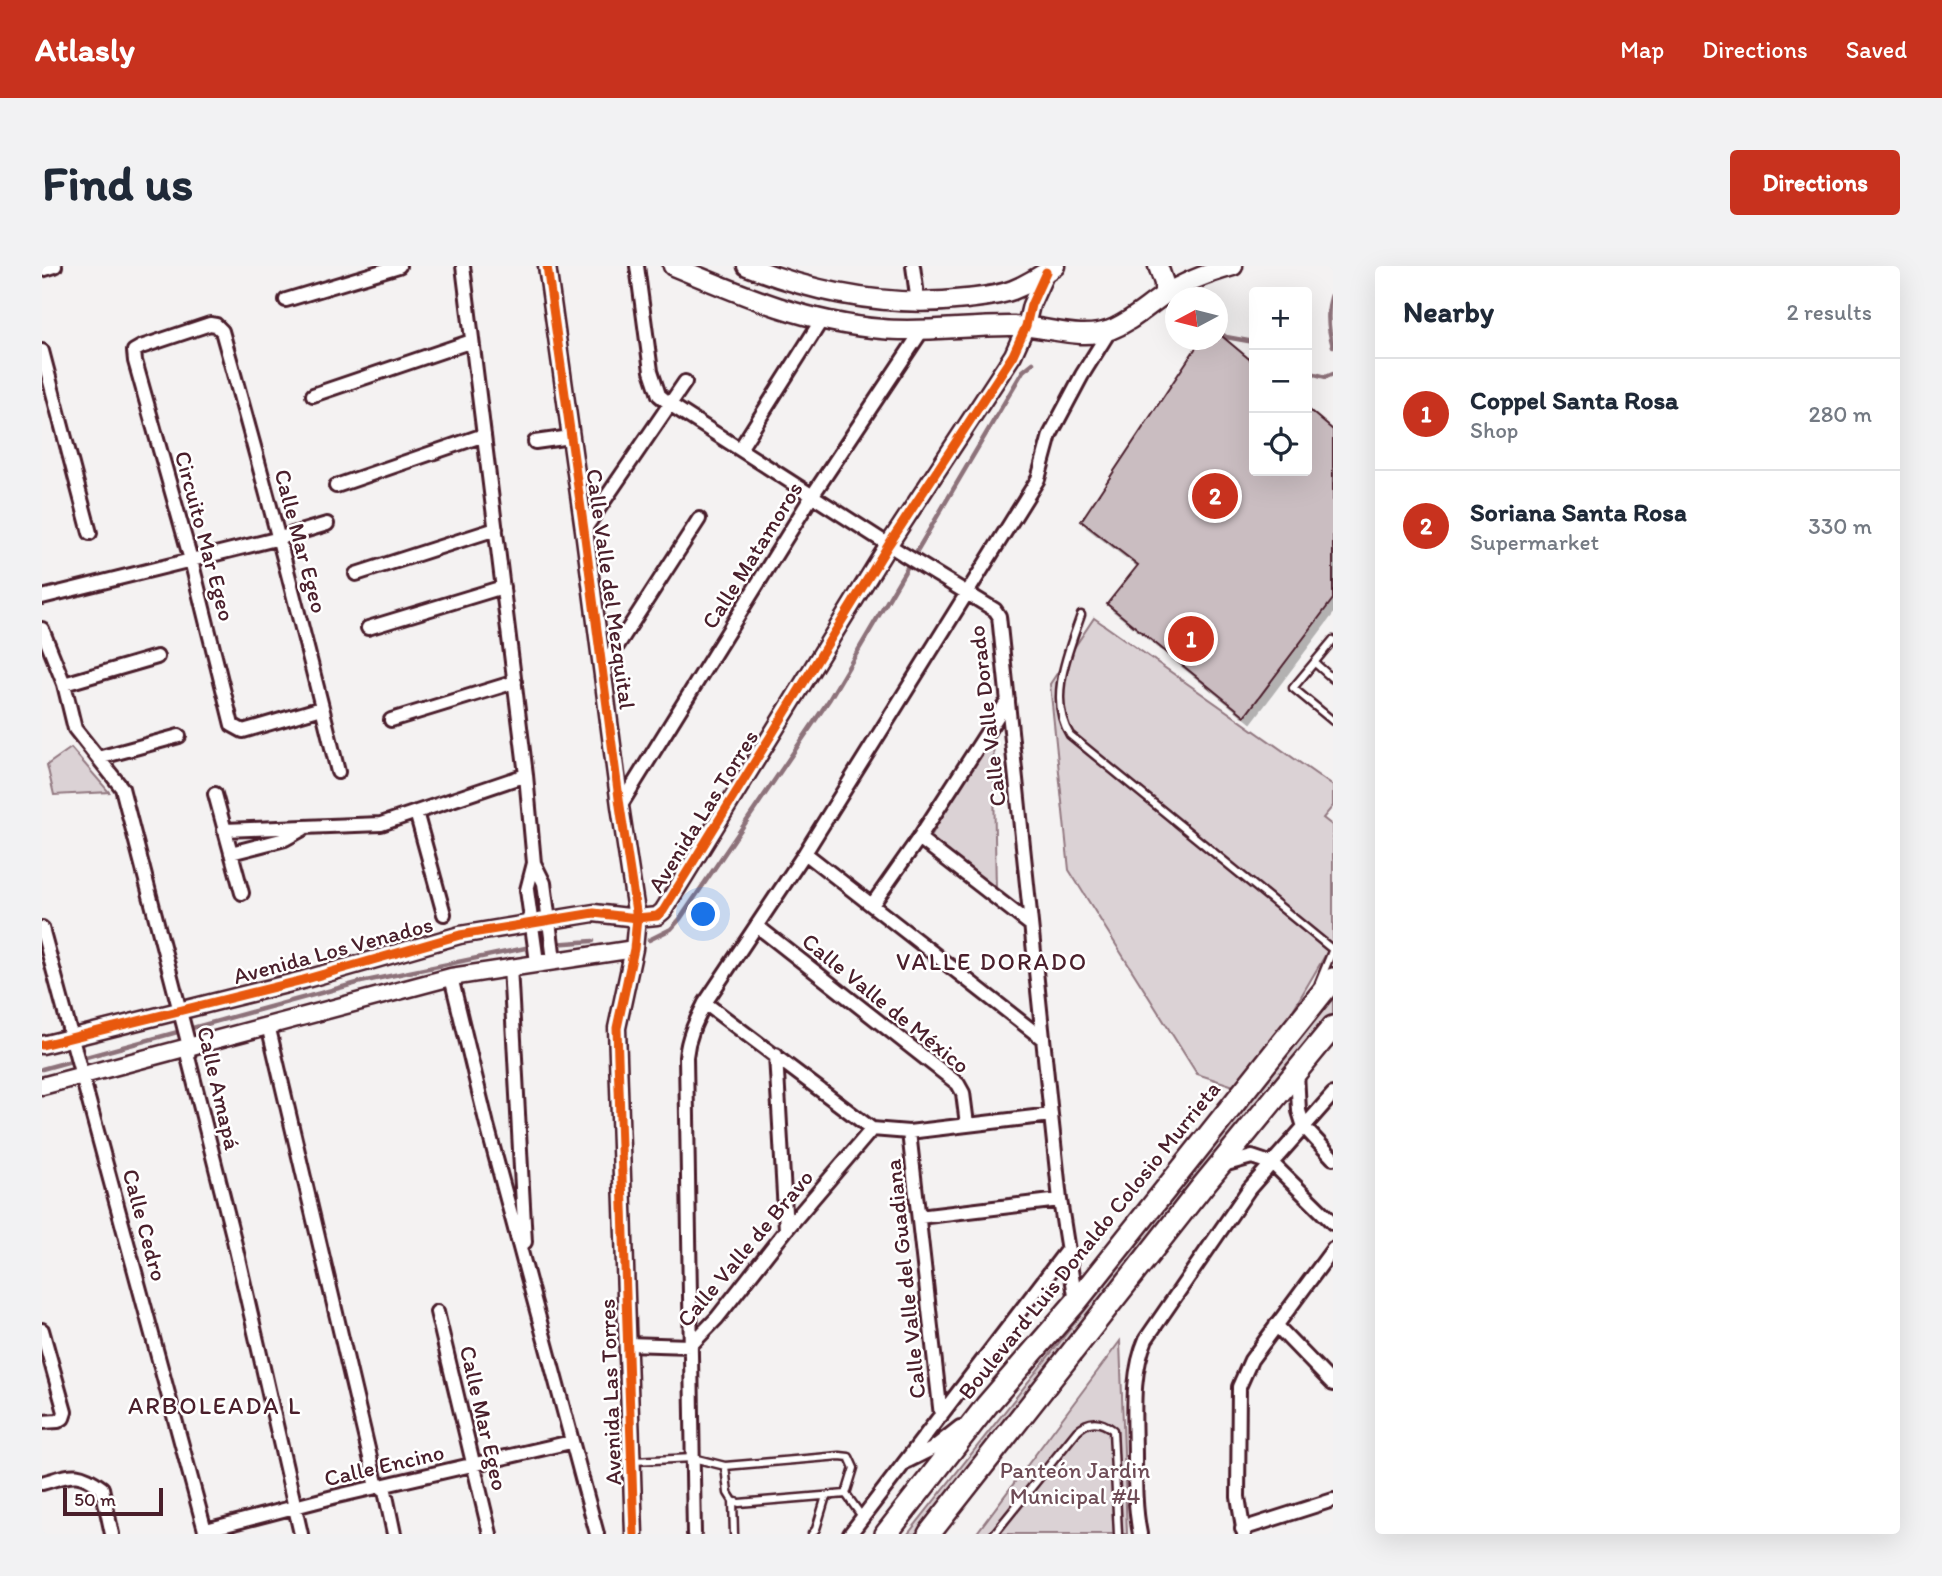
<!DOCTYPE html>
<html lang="en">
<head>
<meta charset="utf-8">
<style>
  body { margin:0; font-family:Itim,sans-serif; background:#f2f2f3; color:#1f2937 }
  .controls { position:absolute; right:21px; top:21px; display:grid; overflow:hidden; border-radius:7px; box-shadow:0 7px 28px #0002 }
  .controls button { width:63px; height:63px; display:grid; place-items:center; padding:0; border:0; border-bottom:2px solid #e0e1e3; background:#fff; color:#1f2937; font:35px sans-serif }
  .compass { position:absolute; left:1123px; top:21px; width:63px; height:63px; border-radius:50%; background:#fff; box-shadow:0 7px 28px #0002; rotate:263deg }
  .scale { position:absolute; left:21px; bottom:18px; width:100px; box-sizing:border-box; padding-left:7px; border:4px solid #4a1f2b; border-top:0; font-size:19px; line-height:24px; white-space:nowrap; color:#4a1f2b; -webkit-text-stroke:5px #fff; paint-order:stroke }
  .you { position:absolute; left:662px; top:649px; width:24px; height:24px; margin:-18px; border:5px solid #fff; border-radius:50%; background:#1a73e8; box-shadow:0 0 0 10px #1a73e833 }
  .badge { display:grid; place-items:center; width:46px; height:46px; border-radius:50%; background:#c8321e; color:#fff; font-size:23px; font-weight:700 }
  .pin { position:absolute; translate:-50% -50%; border:4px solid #fff; box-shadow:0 2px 7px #0006 }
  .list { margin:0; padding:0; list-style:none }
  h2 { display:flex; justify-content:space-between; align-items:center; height:91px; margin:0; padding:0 28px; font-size:30px }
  h2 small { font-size:23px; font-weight:400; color:#747a83 }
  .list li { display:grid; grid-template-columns:46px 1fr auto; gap:21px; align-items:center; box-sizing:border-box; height:112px; padding:0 28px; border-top:2px solid #e0e1e3 }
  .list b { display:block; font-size:26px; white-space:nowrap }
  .list p { margin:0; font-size:23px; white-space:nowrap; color:#747a83 }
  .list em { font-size:23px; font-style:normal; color:#747a83 }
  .icon { flex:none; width:38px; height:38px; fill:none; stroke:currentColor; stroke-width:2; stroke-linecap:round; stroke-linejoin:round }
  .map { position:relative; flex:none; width:1291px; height:1268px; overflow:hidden; border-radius:7px }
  header { display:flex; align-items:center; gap:42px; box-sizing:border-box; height:98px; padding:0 35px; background:#c8321e; color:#fff }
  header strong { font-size:33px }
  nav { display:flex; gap:38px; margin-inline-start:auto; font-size:24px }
  .intro { display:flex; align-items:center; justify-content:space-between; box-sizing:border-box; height:168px; padding:0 42px }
  h1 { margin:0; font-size:49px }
  .button { padding:18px 32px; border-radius:7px; background:#c8321e; color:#fff; font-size:24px; font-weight:700 }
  main { display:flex; gap:42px; padding:0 42px }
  aside { flex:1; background:#fff; border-radius:7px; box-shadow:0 7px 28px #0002 }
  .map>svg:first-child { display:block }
  .green { fill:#dbd2d5; stroke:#927880; stroke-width:2 }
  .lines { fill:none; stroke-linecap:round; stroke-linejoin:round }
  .stream { stroke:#8d727a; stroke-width:4.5 }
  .building { fill:#cabdc1; stroke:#4a1f2b; stroke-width:2; filter:url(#shadow) }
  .service-casing { stroke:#4a1f2b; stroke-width:11 }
  .minor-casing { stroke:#4a1f2b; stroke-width:18 }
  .tertiary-casing { stroke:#4a1f2b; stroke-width:21 }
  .secondary-casing { stroke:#4a1f2b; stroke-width:23 }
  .trunk-casing { stroke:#4a1f2b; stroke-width:26 }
  .service { stroke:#fff; stroke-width:6 }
  .minor { stroke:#fff; stroke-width:12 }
  .tertiary { stroke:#fff; stroke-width:16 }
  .secondary { stroke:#fff; stroke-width:18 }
  .trunk { stroke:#fff; stroke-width:21 }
  .cycleway-casing { stroke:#fff; stroke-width:13 }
  .cycleway { stroke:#e8590c; stroke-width:9 }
  .labels { text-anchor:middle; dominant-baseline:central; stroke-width:5; stroke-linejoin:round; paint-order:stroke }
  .street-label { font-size:23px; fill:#4a1f2b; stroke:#fff }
  .park-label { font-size:23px; fill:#6e4c56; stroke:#fff }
  .neighbourhood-label { font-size:24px; letter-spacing:2px; fill:#4a1f2b; stroke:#fff }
</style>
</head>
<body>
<header>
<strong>Atlasly</strong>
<nav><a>Map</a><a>Directions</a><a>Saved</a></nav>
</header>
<div class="intro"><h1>Find us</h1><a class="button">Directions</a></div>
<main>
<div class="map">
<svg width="1291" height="1268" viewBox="0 0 1291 1268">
  <defs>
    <filter id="shadow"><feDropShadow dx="6" dy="6" stdDeviation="0" flood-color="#0004"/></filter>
  </defs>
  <rect width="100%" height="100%" fill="#f4f2f2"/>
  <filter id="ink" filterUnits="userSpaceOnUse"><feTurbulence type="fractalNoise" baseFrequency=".0143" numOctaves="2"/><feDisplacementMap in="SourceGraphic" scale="14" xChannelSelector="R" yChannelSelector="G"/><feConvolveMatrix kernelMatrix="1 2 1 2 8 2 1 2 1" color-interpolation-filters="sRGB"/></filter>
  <g filter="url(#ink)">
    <!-- green -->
    <path class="green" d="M1052 352 1291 520V540L1281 552 1291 560V676L1204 824 1155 808 1027 604 1008 418Z
      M951 461 954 625 884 579Z
      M29 482 67 526 12 529 5 499Z
      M1291 730V753L882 1268H866Z
      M1078 1075 1085 1268H934Z"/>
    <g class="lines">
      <!-- stream -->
      <path class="stream" d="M1291 26C1284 43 1286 63 1291 80
        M1129 47 1134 48
        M1176 65 1184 71 1212 76
        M1265 106 1284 111 1291 108
        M607 674 629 663 638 653 787 434 981 105 991 97
        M0 803 319 716 498 679 551 675"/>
    </g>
    <!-- building -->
    <path class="building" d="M1175 66 1212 97V205H1265V142L1291 164V333L1203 450 1065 338 1096 299 1039 255 1159 74H1175Z"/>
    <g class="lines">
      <defs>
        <path id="service" d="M1039 349C1027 384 1005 433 1028 469L1291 684
          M1291 374 1251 422 1291 455
          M1273 397 1291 413
          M1277 717 1291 683
          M592 1195 651 1192 683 1200 798 1190 807 1191 812 1202 804 1228 821 1252
          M683 1200 686 1227 691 1235 697 1237 804 1228
          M691 1235 692 1268
          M770 1268 774 1263 784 1230
          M952 1268 1035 1165C1047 1153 1058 1154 1071 1164L1076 1268"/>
        <path id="minor" d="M421 0 484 509 492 597 485 624 495 696
          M595 0 609 105 617 129 629 139 861 288 953 344 957 350 1009 849 1018 934 1034 1036
          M871 0 876 37
          M0 4 13 0
          M244 34 357 0
          M0 85 48 267
          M271 129 430 75
          M493 176 529 171
          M698 183 779 55
          M294 220 442 169
          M542 264 643 116
          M314 308 454 263
          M0 331 238 272 285 258
          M326 362 461 321
          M0 363 22 418 33 463 80 522 147 780 146 791 191 970 259 1268
          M561 402 657 253
          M22 418 115 391
          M280 442 201 465 190 459 149 294 93 95 92 85 99 81 168 58 174 59 180 65C221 211 260 358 296 506
          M349 454 473 416
          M56 492 137 470
          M173 528 200 627
          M578 540 770 230 881 63
          M374 546 402 648
          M182 564 339 558 484 509
          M877 572 989 659
          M189 587 243 573 261 563
          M763 587 1001 773
          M492 597 502 617 512 694
          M830 639 877 572 966 434
          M715 660 916 818 921 827 925 858
          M0 662 164 1268
          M468 700 483 976
          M409 711 445 859 555 1268
          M663 737 830 863 867 866 899 1150
          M226 759 335 1221
          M734 789 744 964
          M1255 806 1257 845 1262 861 1291 892
          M867 866 1009 849
          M1181 899 1210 891 1231 898 1291 957
          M877 951 1018 934
          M395 1046 448 1268
          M1234 1059 1291 1118
          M0 1064 23 1146 21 1152 16 1155 0 1156
          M585 1078 648 1080 675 1052 744 964 830 863
          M866 1195 890 1183 918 1161
          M0 1217C29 1209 34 1203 60 1222L70 1268
          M342 1220 352 1268
          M1200 1263 1291 1234
          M164 1264 291 1231 529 1176
          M652 1268 644 791C646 770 654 755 663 737L763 587 996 213 1008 169 1040 109 1068 64
          M808 1268 1025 984
          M1098 1268C1093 1243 1093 1217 1093 1192 1093 1152 1088 1110 1104 1073L1207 923 1291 828
          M1202 1268 1196 1231 1197 1121 1209 1094 1291 983"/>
        <path id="tertiary" d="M505 0 542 264 578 540 595 652 592 683 575 762 592 1268
          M0 779 261 714 418 669 552 647 595 652 615 650 621 645 847 278 971 89 984 60 989 39 1004 6
          M0 820 409 711 592 683"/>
        <path id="secondary" d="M631 0C700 29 765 57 840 63 884 67 929 59 973 60 1005 60 1037 75 1068 64 1089 56 1104 41 1122 29 1144 15 1166 7 1191 0
          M705 0C776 28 848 42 924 33 940 31 956 30 971 24 986 18 1000 9 1013 0
          M1116 0 1122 17V29"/>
        <path id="trunk" d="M844 1268 945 1139 1034 1036 1291 713
          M887 1268 1159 922 1291 761"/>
      </defs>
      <!-- service casing -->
      <use href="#service" class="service-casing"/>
      <!-- minor casing -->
      <use href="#minor" class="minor-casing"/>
      <!-- tertiary casing -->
      <use href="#tertiary" class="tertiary-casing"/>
      <!-- secondary casing -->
      <use href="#secondary" class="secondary-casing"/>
      <!-- trunk casing -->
      <use href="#trunk" class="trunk-casing"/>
      <!-- service -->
      <use href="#service" class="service"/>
      <!-- minor -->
      <use href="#minor" class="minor"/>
      <!-- tertiary -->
      <use href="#tertiary" class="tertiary"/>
      <!-- secondary -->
      <use href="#secondary" class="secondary"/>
      <!-- trunk -->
      <use href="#trunk" class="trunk"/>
      <defs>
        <path id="cycleway" d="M505 0 542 264 578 540 595 652 592 683 575 762 592 1268
          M0 779 261 714 418 669 552 647 595 652 615 650 621 645 847 278 971 89 984 60 989 39 1004 6"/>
      </defs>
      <!-- cycleway casing -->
      <use href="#cycleway" class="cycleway-casing"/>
      <!-- cycleway -->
      <use href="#cycleway" class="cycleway"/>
    </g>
  </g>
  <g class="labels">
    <!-- street labels -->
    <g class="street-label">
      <text transform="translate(163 270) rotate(75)">Circuito Mar Egeo</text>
      <text transform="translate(259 275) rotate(75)">Calle Mar Egeo</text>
      <text transform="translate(710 289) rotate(-58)">Calle Matamoros</text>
      <text transform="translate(569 323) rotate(82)">Calle Valle del Mezquital</text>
      <text transform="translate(945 450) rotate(-97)">Calle Valle Dorado</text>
      <text transform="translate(661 545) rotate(-58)">Avenida Las Torres</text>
      <text transform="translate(291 684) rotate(-15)">Avenida Los Venados</text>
      <text transform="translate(844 737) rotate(39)">Calle Valle de México</text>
      <text transform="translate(177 822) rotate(77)">Calle Amapá</text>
      <text transform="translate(103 959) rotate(75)">Calle Cedro</text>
      <text transform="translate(1047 974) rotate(-51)">Boulevard Luis Donaldo Colosio Murrieta</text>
      <text transform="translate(703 982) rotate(-50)">Calle Valle de Bravo</text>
      <text transform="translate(863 1013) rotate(-96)">Calle Valle del Guadiana</text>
      <text transform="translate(568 1126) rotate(-92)">Avenida Las Torres</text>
      <text transform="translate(442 1152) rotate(77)">Calle Mar Egeo</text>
      <text transform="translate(342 1199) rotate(-13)">Calle Encino</text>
    </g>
    <!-- park labels -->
    <g class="park-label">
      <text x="1033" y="1204">Panteón Jardin<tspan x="1033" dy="26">Municipal #4</tspan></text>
    </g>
    <!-- neighbourhood labels -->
    <g class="neighbourhood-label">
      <text x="950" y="695">VALLE DORADO</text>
      <text x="173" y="1139">ARBOLEADA L</text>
    </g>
  </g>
</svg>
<div class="controls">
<button>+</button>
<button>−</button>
<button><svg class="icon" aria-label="locate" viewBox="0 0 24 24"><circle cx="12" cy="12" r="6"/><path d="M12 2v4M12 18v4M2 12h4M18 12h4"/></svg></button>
</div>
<svg class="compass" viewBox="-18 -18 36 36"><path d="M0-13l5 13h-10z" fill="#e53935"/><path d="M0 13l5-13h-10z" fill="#747a83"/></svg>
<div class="scale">50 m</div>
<div class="you"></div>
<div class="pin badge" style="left:1149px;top:373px">1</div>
<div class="pin badge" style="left:1173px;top:230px">2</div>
</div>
<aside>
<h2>Nearby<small>2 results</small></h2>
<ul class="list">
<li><span class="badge">1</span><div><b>Coppel Santa Rosa</b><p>Shop</p></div><em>280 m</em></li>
<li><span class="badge">2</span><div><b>Soriana Santa Rosa</b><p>Supermarket</p></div><em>330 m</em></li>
</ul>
</aside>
</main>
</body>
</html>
